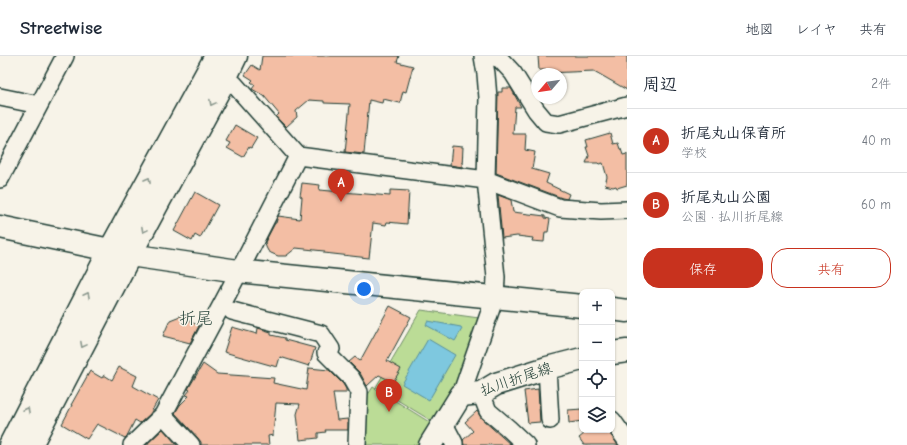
<!DOCTYPE html>
<html lang="ja">
<head>
<meta charset="utf-8">
<style>
  body { margin:0; font-family:"Comic Neue","Klee One",sans-serif; background:#f2f2f3; color:#1f2937 }
  .controls { position:absolute; right:12px; bottom:12px; display:grid; overflow:hidden; border-radius:8px; box-shadow:0 1px 3px #0004 }
  .controls button { width:36px; height:36px; display:grid; place-items:center; padding:0; border:0; border-bottom:1px solid #e0e1e3; background:#fff; color:#1f2937; font:20px sans-serif }
  .compass { position:absolute; left:531px; top:12px; width:36px; height:36px; border-radius:50%; background:#fff; box-shadow:0 1px 3px #0004; rotate:241deg }
  .you { position:absolute; left:364px; top:233px; width:14px; height:14px; margin:-10px; border:3px solid #fff; border-radius:50%; background:#1a73e8; box-shadow:0 0 0 6px #1a73e833 }
  .badge { display:grid; place-items:center; width:26px; height:26px; border-radius:50%; background:#c8321e; color:#fff; font-size:13px; font-weight:700 }
  .pin { position:absolute; translate:-50% -33px; filter:drop-shadow(0 1px 2px #0008) }
  .pin::after { content:''; position:absolute; top:21px; width:14px; height:12px; background:inherit; clip-path:polygon(0 0,100% 0,50% 100%) }
  .list { margin:0; padding:0; list-style:none }
  h2 { display:flex; justify-content:space-between; align-items:center; height:52px; margin:0; padding:0 16px; font-size:17px }
  h2 small { font-size:13px; font-weight:400; color:#747a83 }
  .list li { display:grid; grid-template-columns:26px 1fr auto; gap:12px; align-items:center; box-sizing:border-box; height:64px; padding:0 16px; border-top:1px solid #e0e1e3 }
  .list b { display:block; font-size:15px; white-space:nowrap }
  .list p { margin:0; font-size:13px; white-space:nowrap; color:#747a83 }
  .list em { font-size:13px; font-style:normal; color:#747a83 }
  .actions { display:flex; gap:8px; padding:12px 16px }
  .actions a { flex:1; padding:9px 0; border:1px solid #c8321e; border-radius:16px; text-align:center; font-size:14px; color:#c8321e }
  .actions .main { background:#c8321e; color:#fff }
  .icon { flex:none; width:22px; height:22px; fill:none; stroke:currentColor; stroke-width:2; stroke-linecap:round; stroke-linejoin:round }
  .map { position:relative; flex:none; width:627px; height:389px; overflow:hidden }
  header { display:flex; align-items:center; gap:24px; box-sizing:border-box; height:56px; padding:0 20px; background:#fff; border-bottom:1px solid #e0e1e3 }
  header strong { font-size:19px }
  nav { display:flex; gap:22px; margin-inline-start:auto; font-size:14px }
  main { display:flex }
  aside { flex:1; background:#fff }
  .map>svg:first-child { display:block }
  .green { fill:#bbdc96; stroke:#6d8c65 }
  .water { fill:#7ec8df; stroke:#58909b }
  .building { fill:#f3bea4; stroke:#1f3d34 }
  .lines { fill:none; stroke-linecap:round; stroke-linejoin:round }
  .street-casing { stroke:#1f3d34; stroke-width:20 }
  .secondary-casing { stroke:#1f3d34; stroke-width:25 }
  .street { stroke:#f7f3e8; stroke-width:17 }
  .secondary { stroke:#f7f3e8; stroke-width:22 }
  .oneway { stroke:#8b988e }
  .labels { text-anchor:middle; dominant-baseline:central; stroke-width:3; stroke-linejoin:round; paint-order:stroke }
  .street-label { font-size:15px; fill:#1f3d34; stroke:#f7f3e8 }
  .quarter-label { font-size:17px; fill:#1f3d34; stroke:#f7f3e8 }
</style>
</head>
<body>
<header>
<strong>Streetwise</strong>
<nav><a>地図</a><a>レイヤ</a><a>共有</a></nav>
</header>
<main>
<div class="map">
<svg width="627" height="389" viewBox="0 0 627 389">
  <rect width="100%" height="100%" fill="#f7f3e8"/>
  <filter id="ink" filterUnits="userSpaceOnUse"><feTurbulence type="fractalNoise" baseFrequency=".025" numOctaves="2"/><feDisplacementMap in="SourceGraphic" scale="8" xChannelSelector="R" yChannelSelector="G"/><feConvolveMatrix kernelMatrix="1 2 1 2 8 2 1 2 1" color-interpolation-filters="sRGB"/></filter>
  <g filter="url(#ink)">
    <!-- green -->
    <path class="green" d="M421 254 479 262 461 318 435 367 376 331Z
      M373 331 434 369 422 389H363L365 343Z"/>
    <!-- water -->
    <path class="water" d="M428 265 461 271 462 273 455 285 426 269Z
      M428 283 455 299 429 344 402 328Z"/>
    <!-- building -->
    <path class="building" d="M262 0H399L397 6 413 10 406 36 403 35 400 47 383 43 382 47 369 44 364 98 345 96 350 48 324 47V45L309 44 296 55 297 61 286 71 276 61 279 58 264 40 252 33 255 29 251 26 253 24 245 19 252 9 260 14Z
      M538 0H627V34L594 15 547 17 546 14H539Z
      M502 32H511L521 51H515L513 78H526L525 94 535 96 532 113 549 118 546 127 569 138 567 143 562 142 496 117 498 36H502Z
      M235 69 257 82 251 92 249 91 243 101 227 92 230 87 226 85Z
      M610 77 613 88 618 87 620 93H621L623 99 627 98V129L617 132 616 130 613 131 605 129 607 121 603 107 599 108 598 107H586L589 100 586 91H588L586 84Z
      M452 90 463 91 462 111 450 109Z
      M302 127 320 129 319 134 390 140V134L409 135 407 168 387 166 386 169 373 167 369 202 324 197V195L296 192 286 200H278L271 197 268 195 266 191 265 186 275 167H276L278 160 300 163 302 141 300 140Z
      M195 136 218 149 200 182 195 179 192 185 174 175Z
      M498 139 511 144 513 156 545 160V162L550 163 548 176H545L544 186 532 185 533 182 517 180 502 182Z
      M390 250 411 261 387 305 401 313 393 326 379 319 367 330 360 317 349 306 355 301 360 305Z
      M180 260 199 270 190 287 163 280 170 264Z
      M232 271 257 278 258 272 271 276V279L285 282V284L315 292 309 310 280 301 277 311 224 296Z
      M203 308 217 318 274 322 273 327 306 334 309 312 329 314 343 328 346 333V337H333L337 364 348 363V374H325L326 376 318 377V382L300 384 297 358 300 348 276 347 273 379 268 380 269 389H201V386L198 382 175 357 180 349 189 340 186 339 190 334 188 333Z
      M119 311 137 320 133 330 158 344 150 358 140 367 135 364 127 380 125 382 97 368 87 383 62 368 72 349H71L90 315 102 322 104 319 112 324Z
      M538 333 540 366 528 367 524 335Z
      M582 353V365L569 367 568 354Z
      M477 355 482 363 511 389H464L463 384 473 375 465 366Z
      M163 373 177 389H146Z
      M589 374H607L618 389H584L579 382Z"/>
    <g class="lines">
      <defs>
        <path id="street" d="M492 0 500 3 513 17 536 54 546 66 559 68 627 50
          M225 23 234 28 298 100 486 124 560 152 601 155 627 154
          M0 41 39 49
          M0 123 65 0
          M232 255 321 278 331 293 326 297 351 322 359 336 357 389
          M547 312 550 364
          M481 337 488 355 508 372 526 389
          M461 339 495 241 496 221 486 124 488 42 486 18 483 0
          M163 359 191 389
          M612 364 627 385
          M443 366 454 387V389
          M132 389 163 359 228 237 298 100"/>
        <path id="secondary" d="M0 171 110 194 130 199 238 215 582 250
          M612 253 627 255
          M612 297 627 295
          M10 389 110 194 216 0
          M31 389 130 199 225 23 236 0
          M430 389 461 339 481 337 496 328 547 312 582 303"/>
      </defs>
      <!-- street casing -->
      <use href="#street" class="street-casing"/>
      <!-- secondary casing -->
      <use href="#secondary" class="secondary-casing"/>
      <!-- street -->
      <use href="#street" class="street"/>
      <!-- secondary -->
      <use href="#secondary" class="secondary"/>
    </g>
    <!-- one-way arrows -->
    <defs><path id="oneway-chevron" d="M-2-3.5L2.5 0L-2 3.5" fill="none" stroke-width="1.6" stroke-linecap="round" stroke-linejoin="round"/></defs>
    <g class="oneway">
      <use href="#oneway-chevron" transform="translate(212 47) rotate(118)"/>
      <use href="#oneway-chevron" transform="translate(148 124) rotate(-61)"/>
      <use href="#oneway-chevron" transform="translate(144 174) rotate(118)"/>
      <use href="#oneway-chevron" transform="translate(87 239) rotate(-63)"/>
      <use href="#oneway-chevron" transform="translate(83 289) rotate(118)"/>
      <use href="#oneway-chevron" transform="translate(27 354) rotate(-63)"/>
    </g>
  </g>
  <g class="labels">
    <!-- street labels -->
    <g class="street-label">
      <text transform="translate(516 323) rotate(-19)">払川折尾線</text>
    </g>
    <!-- quarter labels -->
    <g class="quarter-label">
      <text x="196" y="262">折尾</text>
    </g>
  </g>
</svg>
<div class="controls">
<button>+</button>
<button>−</button>
<button><svg class="icon" aria-label="locate" viewBox="0 0 24 24"><circle cx="12" cy="12" r="6"/><path d="M12 2v4M12 18v4M2 12h4M18 12h4"/></svg></button>
<button><svg class="icon" aria-label="layers" viewBox="0 0 24 24"><path d="M12 4l9 5-9 5-9-5zM3 14l9 5 9-5"/></svg></button>
</div>
<svg class="compass" viewBox="-18 -18 36 36"><path d="M0-13l5 13h-10z" fill="#e53935"/><path d="M0 13l5-13h-10z" fill="#747a83"/></svg>
<div class="you"></div>
<div class="pin badge" style="left:341px;top:146px">A</div>
<div class="pin badge" style="left:389px;top:356px">B</div>
</div>
<aside>
<h2>周辺<small>2件</small></h2>
<ul class="list">
<li><span class="badge">A</span><div><b>折尾丸山保育所</b><p>学校</p></div><em>40 m</em></li>
<li><span class="badge">B</span><div><b>折尾丸山公園</b><p>公園 · 払川折尾線</p></div><em>60 m</em></li>
</ul>
<div class="actions"><a class="main">保存</a><a>共有</a></div>
</aside>
</main>
</body>
</html>
